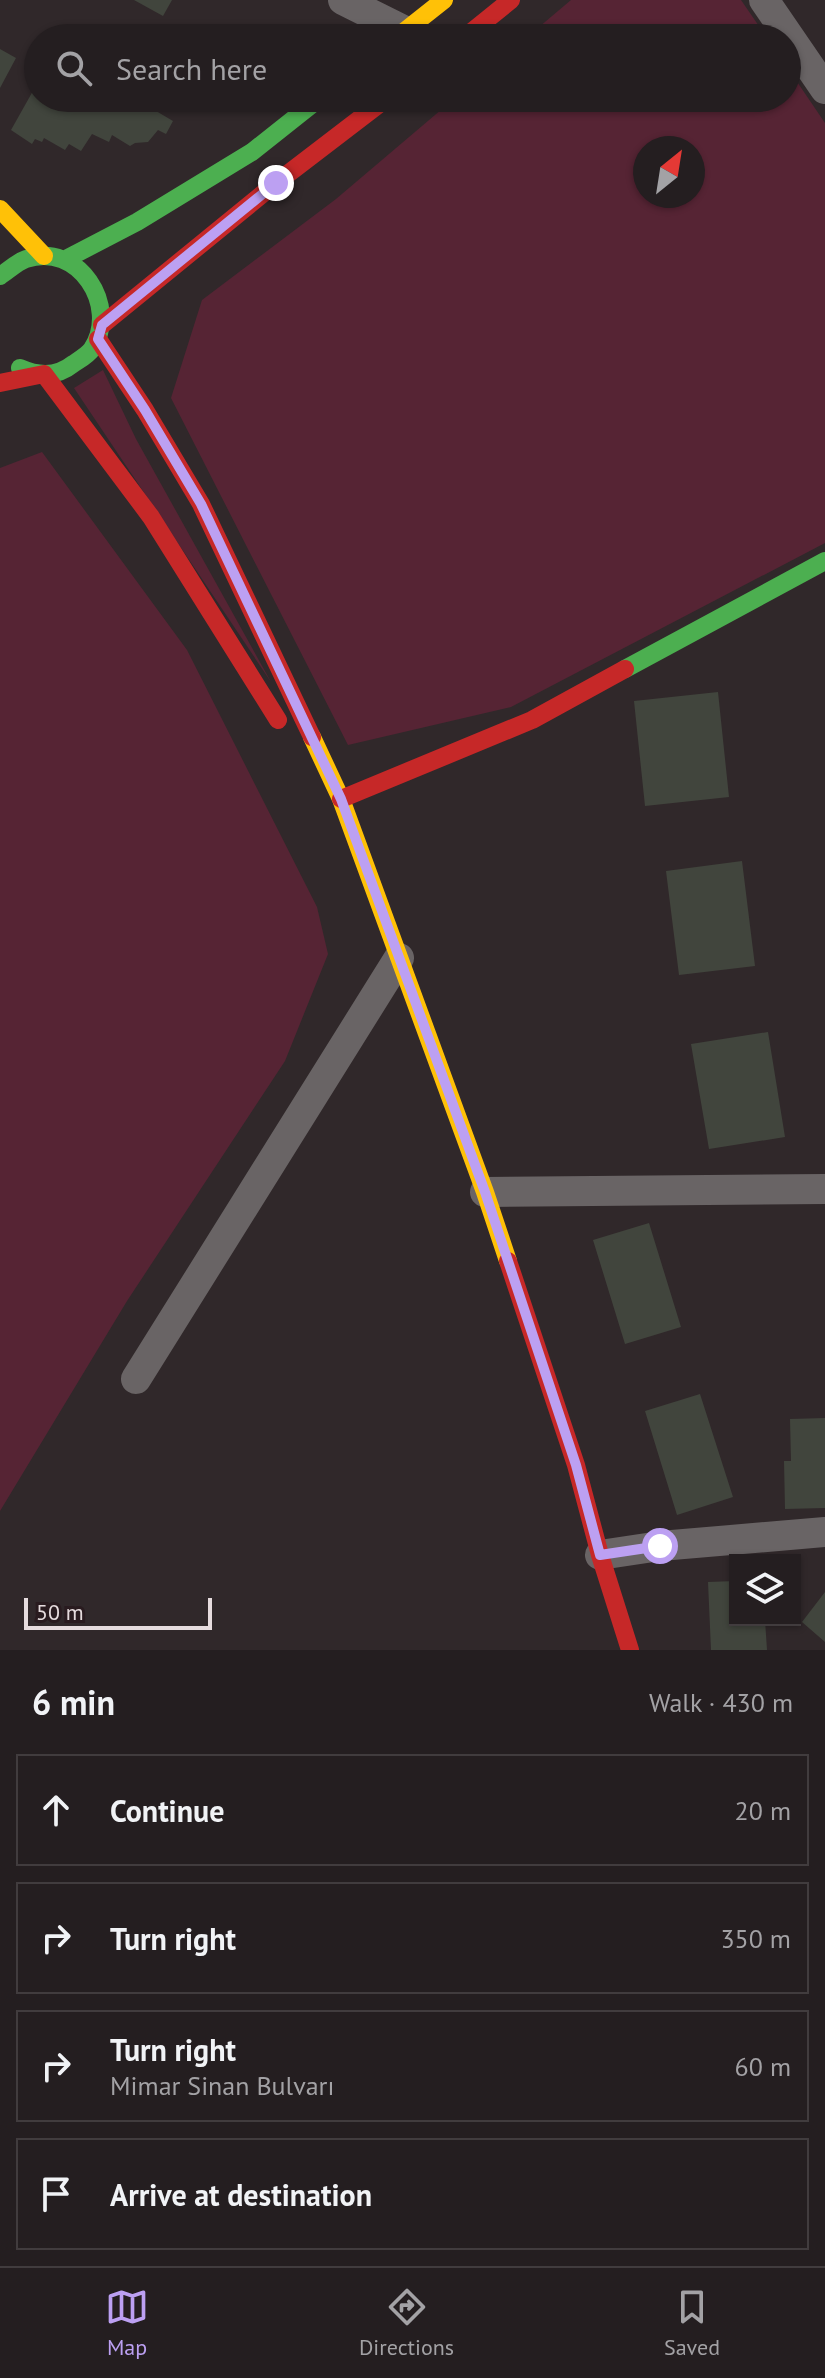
<!DOCTYPE html>
<html lang="en">
<head>
<meta charset="utf-8">
<style>
  body { margin:0; font-family:"PT Sans",sans-serif; background:#2c2729; color:#f1f3f6 }
  .controls { position:absolute; right:24px; bottom:24px; display:grid; overflow:hidden; border-radius:0px; box-shadow:0 2px 6px #0004 }
  .controls button { width:72px; height:72px; display:grid; place-items:center; padding:0; border:0; border-bottom:2px solid #413c3e; background:#241e20; color:#f1f3f6; font:40px sans-serif }
  .compass { position:absolute; left:633px; top:136px; width:72px; height:72px; border-radius:50%; background:#241e20; box-shadow:0 2px 6px #0004; rotate:30deg }
  .scale { position:absolute; left:24px; bottom:20px; width:188px; box-sizing:border-box; padding-left:8px; border:4px solid #e6dcde; border-top:0; font-size:22px; line-height:28px; white-space:nowrap; color:#e6dcde; -webkit-text-stroke:6px #291b1f; paint-order:stroke }
  .stop { position:absolute; width:24px; height:24px; margin:-18px; border:6px solid #bca0f2; border-radius:50%; background:#fff }
  .stop.end { background:#bca0f2; border-color:#fff; box-shadow:0 2px 8px #0008 }
  .list { margin:0; padding:0; list-style:none }
  h2 { display:flex; justify-content:space-between; align-items:center; height:104px; margin:0; padding:0 32px; font-size:34px }
  h2 small { font-size:26px; font-weight:400; color:#a3a2a5 }
  .list li { display:grid; grid-template-columns:52px 1fr auto; gap:24px; align-items:center; box-sizing:border-box; height:112px; margin:0 16px 16px; padding:0 16px; border:2px solid #413c3e; border-radius:0px }
  .list b { display:block; font-size:30px; white-space:nowrap }
  .list p { margin:0; font-size:26px; white-space:nowrap; color:#a3a2a5 }
  .list em { font-size:26px; font-style:normal; color:#a3a2a5 }
  .icon { flex:none; width:44px; height:44px; fill:none; stroke:currentColor; stroke-width:2; stroke-linecap:round; stroke-linejoin:round }
  .map { position:relative; flex:none; width:825px; height:1650px; overflow:hidden }
  .search { position:absolute; background:#241e20; box-shadow:0 2px 6px #0004; left:24px; right:24px; top:24px; height:88px; display:flex; align-items:center; gap:20px; box-sizing:border-box; padding:0 28px; border-radius:44px; color:#a3a2a5; font-size:30px }
  .sheet { height:616px; background:#241e20 }
  nav { display:flex; justify-content:space-around; align-items:center; box-sizing:border-box; height:112px; border-top:2px solid #413c3e; background:#241e20; font-size:22px; color:#a3a2a5 }
  nav a { display:grid; justify-items:center; gap:4px }
  nav .on { color:#bca0f2 }
  .map>svg:first-child { display:block }
  .green { fill:#562434; fill-rule:evenodd }
  .building { fill:#41453d }
  .lines { fill:none; stroke-linecap:round; stroke-linejoin:round }
  .street { stroke:#696465; stroke-width:30 }
  .fast { stroke:#4caf50; stroke-width:18 }
  .slow { stroke:#ffc107; stroke-width:18 }
  .jam { stroke:#c62828; stroke-width:18 }
  .route { stroke:#bca0f2; stroke-width:10 }
</style>
</head>
<body>
<div class="map">
<svg width="825" height="1650" viewBox="0 0 825 1650">
  <rect width="100%" height="100%" fill="#30282a"/>
  <!-- green -->
  <path class="green" d="M571 0H741L767 38H526Z
    M787 67 825 123V543L511 707 348 745 171 398 202 300 336 199 455 98H787ZM645 148H693V196H645Z
    M103 370 136 439 271 682 74 388Z
    M42 452 187 650 317 907 328 954 285 1061 127 1301 0 1511V468Z"/>
  <!-- building -->
  <path class="building" d="M134 0H172L163 16Z
    M0 49 16 58 0 88Z
    M38 82V98H134L173 121 166 134 158 130 148 142 135 143 130 146 112 135 109 142 92 134 81 151 69 144 65 150 44 138 42 142 35 139 32 144 11 130Z
    M718 692 729 797 645 806 634 701Z
    M742 861 755 966 679 975 666 871Z
    M768 1032 785 1137 709 1149 691 1044Z
    M649 1223 681 1327 625 1344 593 1240Z
    M700 1394 733 1497 677 1515 645 1411Z
    M825 1418V1508L785 1509 784 1461H791L790 1419Z
    M735 1581V1620H765L767 1650H711L708 1582Z
    M825 1592V1642L802 1622Z"/>
  <g class="lines">
    <!-- street -->
    <path class="street" d="M343 0 405 31 413 38
      M764 0 825 89
      M485 1192 825 1189
      M136 1379 399 958
      M600 1555 660 1546 825 1532"/>
    <!-- fast -->
    <path class="fast" d="M64 260 137 222 252 152 320 98
      M0 276C8 271 17 262 26 259 78 241 120 306 92 349 88 355 79 360 73 364 57 377 38 376 20 368
      M625 669 825 561"/>
    <!-- slow -->
    <path class="slow" d="M396 38 444 0
      M0 209 44 256
      M312 737 341 799 485 1192 508 1261"/>
    <!-- jam -->
    <path class="jam" d="M464 38 511 0
      M102 325 276 183 387 98
      M98 339 145 410 201 504 312 737
      M0 383 44 374 151 517 278 720
      M341 799 532 720 625 669
      M508 1261 576 1465 600 1555 630 1650"/>
  </g>
  <g class="lines">
    <!-- route -->
    <path class="route" d="M276 183 102 325 98 339 145 410 201 504 341 799 485 1192 576 1465 600 1555 660 1546"/>
  </g>
</svg>
<div class="controls">
<button><svg class="icon" aria-label="layers" viewBox="0 0 24 24"><path d="M12 4l9 5-9 5-9-5zM3 14l9 5 9-5"/></svg></button>
</div>
<svg class="compass" viewBox="-18 -18 36 36"><path d="M0-13l5 13h-10z" fill="#e53935"/><path d="M0 13l5-13h-10z" fill="#a3a2a5"/></svg>
<div class="scale">50 m</div>
<div class="stop" style="left:660px;top:1546px"></div>
<div class="stop end" style="left:276px;top:183px"></div>
<div class="search"><svg class="icon" aria-label="search" viewBox="0 0 24 24"><circle cx="10" cy="10" r="6"/><path d="M15 15l6 6"/></svg>Search here</div>
</div>
<section class="sheet">
<h2>6 min<small>Walk · 430 m</small></h2>
<ul class="list">
<li><svg class="icon" aria-label="ahead" viewBox="0 0 24 24"><path d="M12 20V5M6 11l6-6 6 6"/></svg><div><b>Continue</b></div><em>20 m</em></li>
<li><svg class="icon" aria-label="right" viewBox="0 0 24 24"><path d="M7 20v-9h11M14 6l5 5-5 5"/></svg><div><b>Turn right</b></div><em>350 m</em></li>
<li><svg class="icon" aria-label="right" viewBox="0 0 24 24"><path d="M7 20v-9h11M14 6l5 5-5 5"/></svg><div><b>Turn right</b><p>Mimar Sinan Bulvarı</p></div><em>60 m</em></li>
<li><svg class="icon" aria-label="arrive" viewBox="0 0 24 24"><path d="M6 21V4h12l-3 4 3 4H6"/></svg><div><b>Arrive at destination</b></div></li>
</ul>
</section>
<nav>
<a class="on"><svg class="icon" aria-label="map" viewBox="0 0 24 24"><path d="M3 6l6-2 6 2 6-2v14l-6 2-6-2-6 2zM9 4v14M15 6v14"/></svg>Map</a>
<a><svg class="icon" aria-label="directions" viewBox="0 0 24 24"><path d="M12 3l9 9-9 9-9-9zM9 14v-3h6M13 9l2 2-2 2"/></svg>Directions</a>
<a><svg class="icon" aria-label="saved" viewBox="0 0 24 24"><path d="M7 4h10v16l-5-4-5 4z"/></svg>Saved</a>
</nav>
</body>
</html>
